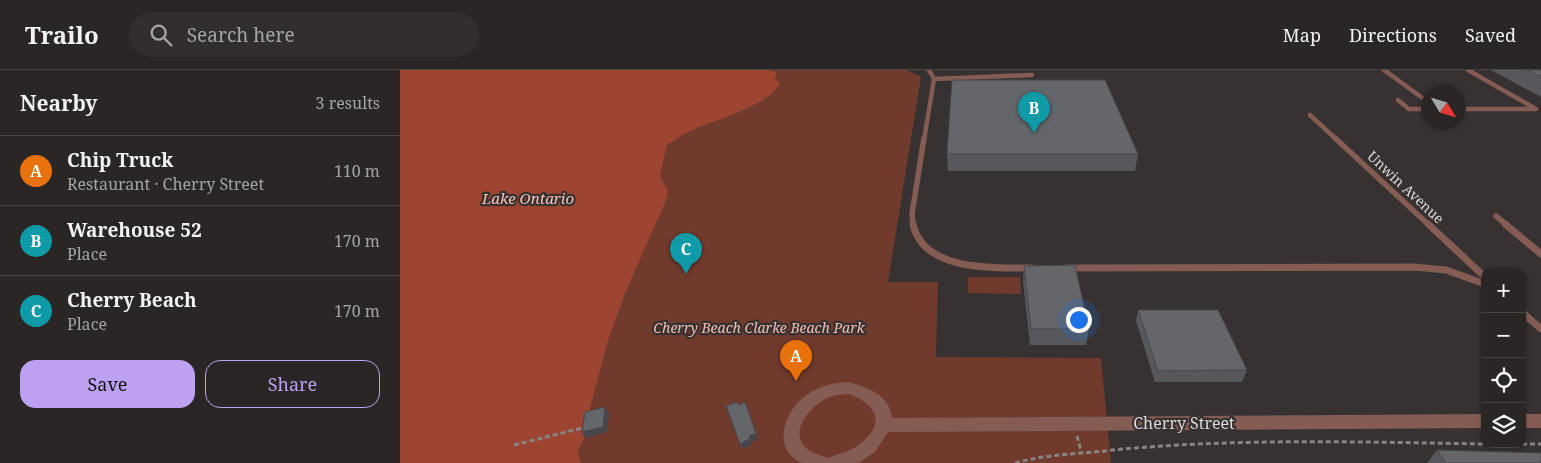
<!DOCTYPE html>
<html lang="en">
<head>
<meta charset="utf-8">
<style>
  body { margin:0; font-family:"Noto Serif",serif; background:#312e2d; color:#f1f3f6 }
  .controls { position:absolute; right:15px; bottom:15px; display:grid; overflow:hidden; border-radius:10px; box-shadow:0 1px 4px #0004 }
  .controls button { width:45px; height:45px; display:grid; place-items:center; padding:0; border:0; border-bottom:1px solid #454342; background:#292625; color:#f1f3f6; font:25px sans-serif }
  .compass { position:absolute; left:1021px; top:15px; width:45px; height:45px; border-radius:50%; background:#292625; box-shadow:0 1px 4px #0004; rotate:128deg }
  .you { position:absolute; left:678px; top:249px; width:18px; height:18px; margin:-12px; border:4px solid #fff; border-radius:50%; background:#1a73e8; box-shadow:0 0 0 8px #1a73e833 }
  .badge { display:grid; place-items:center; width:32px; height:32px; border-radius:50%; background:#bca0f2; color:#fff; font-size:16px; font-weight:700 }
  .pin { position:absolute; translate:-50% -41px; filter:drop-shadow(0 1px 2px #0008) }
  .pin::after { content:''; position:absolute; top:26px; width:18px; height:15px; background:inherit; clip-path:polygon(0 0,100% 0,50% 100%) }
  .list { margin:0; padding:0; list-style:none }
  h2 { display:flex; justify-content:space-between; align-items:center; height:65px; margin:0; padding:0 20px; font-size:21px }
  h2 small { font-size:16px; font-weight:400; color:#a5a5a7 }
  .list li { display:grid; grid-template-columns:32px 1fr auto; gap:15px; align-items:center; box-sizing:border-box; height:70px; padding:0 20px; border-top:1px solid #454342 }
  .list b { display:block; font-size:19px; white-space:nowrap }
  .list p { margin:0; font-size:16px; white-space:nowrap; color:#a5a5a7 }
  .list em { font-size:16px; font-style:normal; color:#a5a5a7 }
  .actions { display:flex; gap:10px; padding:15px 20px }
  .actions a { flex:1; padding:11px 0; border:1px solid #bca0f2; border-radius:15px; text-align:center; font-size:18px; color:#bca0f2 }
  .actions .main { background:#bca0f2; color:#111 }
  .icon { flex:none; width:28px; height:28px; fill:none; stroke:currentColor; stroke-width:2; stroke-linecap:round; stroke-linejoin:round }
  .map { position:relative; flex:none; width:1141px; height:393px; overflow:hidden }
  header { display:flex; align-items:center; gap:30px; box-sizing:border-box; height:70px; padding:0 25px; background:#292625; border-bottom:1px solid #454342 }
  header strong { font-size:24px }
  nav { display:flex; gap:28px; margin-inline-start:auto; font-size:18px }
  .search { width:350px; height:45px; background:#312e2d; display:flex; align-items:center; gap:12px; box-sizing:border-box; padding:0 18px; border-radius:28px; color:#a5a5a7; font-size:19px }
  main { display:flex }
  aside { flex:1; background:#292625 }
  .map>svg:first-child { display:block }
  .green { fill:#703a2d }
  .water { fill:#9e4531 }
  .lines { fill:none; stroke-linecap:round; stroke-linejoin:round }
  .path { stroke:#888483; stroke-width:3; stroke-dasharray:5 3; stroke-linecap:butt }
  .service-far2 { stroke:#855c53; stroke-width:4.5 }
  .service-far1 { stroke:#855c53; stroke-width:5.5 }
  .service { stroke:#855c53; stroke-width:7 }
  .tertiary { fill:#855c53; fill-rule:evenodd }
  .wall { fill:#56585b }
  .shaded-wall { fill:#46474a }
  .building { fill:#64666a; stroke:#46474a }
  .labels { text-anchor:middle; dominant-baseline:central; stroke-width:4.5; stroke-linejoin:round; paint-order:stroke }
  .street-label { font-size:14px; fill:#dcd9d9; stroke:#373231 }
  .park-label { font-size:14px; font-style:italic; fill:#f3c0b3; stroke:#373231 }
  .water-label { font-size:15px; font-style:italic; fill:#f8c5b8; stroke:#373231 }
  .near-street-label { font-size:16px; fill:#dcd9d9; stroke:#373231 }
</style>
</head>
<body>
<header>
<strong>Trailo</strong>
<div class="search"><svg class="icon" aria-label="search" viewBox="0 0 24 24"><circle cx="10" cy="10" r="6"/><path d="M15 15l6 6"/></svg>Search here</div>
<nav><a>Map</a><a>Directions</a><a>Saved</a></nav>
</header>
<main>
<aside>
<h2>Nearby<small>3 results</small></h2>
<ul class="list">
<li><span class="badge" style="background:#e8710a">A</span><div><b>Chip Truck</b><p>Restaurant · Cherry Street</p></div><em>110 m</em></li>
<li><span class="badge" style="background:#0f9aa8">B</span><div><b>Warehouse 52</b><p>Place</p></div><em>170 m</em></li>
<li><span class="badge" style="background:#0f9aa8">C</span><div><b>Cherry Beach</b><p>Place</p></div><em>170 m</em></li>
</ul>
<div class="actions"><a class="main">Save</a><a>Share</a></div>
</aside>
<div class="map">
<svg width="1141" height="393" viewBox="0 0 1141 393">
  <rect width="100%" height="100%" fill="#373231"/>
  <!-- green -->
  <path class="green" d="M367 0H507L521 7 488 212H538L536 287 701 288 711 393H181L178 380 185 368 188 346 208 271 225 224 268 126 260 106 267 75 289 61 311 53 375 10Z
    M568 207H620L621 224 568 223Z"/>
  <!-- water -->
  <path class="water" d="M0 0H367L376 2 375 9 380 13C370 36 313 50 291 61 283 64 275 70 267 75L260 106 265 116 267 117 268 126 225 224 208 271 188 346 185 368 178 380 181 393H0Z"/>
  <g class="lines">
    <!-- path -->
    <path class="path" d="M677 366 682 384
      M1122 374H1141
      M114 375 186 357
      M615 393C647 384 680 384 713 380 837 368 961 372 1085 374"/>
    <!-- service-far2 -->
    <path class="service-far2" d="M529 0 534 9
      M984 0 1028 32
      M998 30 1009 39H1028
      M1058 39H1136L1068 0
      M910 45 937 70
      M524 70 534 9 632 5"/>
    <!-- service-far1 -->
    <path class="service-far1" d="M935 68 1029 155
      M1096 146 1107 155
      M513 155 512 144 524 68"/>
    <!-- service -->
    <path class="service" d="M513 154C523 202 596 198 632 198
      M1028 154 1085 207
      M1105 154 1141 184
      M668 198 1014 197 1046 200 1085 214
      M1122 242 1141 259"/>
    <!-- tertiary -->
    <path class="tertiary" d="M449 312C468 318 490 325 492 348L1085 344V358L488 362 475 382 458 393H402C370 380 385 338 408 324 421 315 434 313 449 312ZM449 324C483 337 484 359 454 378 446 383 436 384 428 388 422 385 412 384 407 379 386 361 414 331 433 326 438 324 444 325 449 324Z
      M1122 344H1141V358H1122Z"/>
  </g>
  <!-- wall -->
  <path class="wall" d="M1091 0H1141V27Z
    M547 84H738L735 101H548Z
    M624 196 689 259 686 275H630L623 211Z
    M738 240 847 300 842 312H755L736 251Z
    M1037 380 1141 393H1027Z"/>
  <!-- shaded-wall -->
  <path class="shaded-wall" d="M205 337 209 343 207 362 185 368 182 362Z
    M356 363 358 369 351 372 349 366Z
    M350 369 352 375 342 379 340 374Z"/>
  <!-- building -->
  <path class="building" d="M1127 0H1141V7Z
    M552 10H705L738 84H547Z
    M675 195 689 259H631L624 196Z
    M738 240H818L847 300 758 301Z
    M337 332 339 335 345 332 356 363 349 366 350 369 340 374 326 336Z
    M205 337 203 357 182 362 185 342Z
    M1037 380 1141 383V393H1046Z"/>
  <g class="labels">
    <!-- street labels -->
    <g class="street-label">
      <text transform="translate(1006 117) rotate(43)">Unwin Avenue</text>
    </g>
    <!-- park labels -->
    <g class="park-label">
      <text x="359" y="257">Cherry Beach Clarke Beach Park</text>
    </g>
    <!-- water labels -->
    <g class="water-label">
      <text x="128" y="128">Lake Ontario</text>
    </g>
    <!-- near-street labels -->
    <g class="near-street-label">
      <text x="784" y="353">Cherry Street</text>
    </g>
  </g>
</svg>
<div class="controls">
<button>+</button>
<button>−</button>
<button><svg class="icon" aria-label="locate" viewBox="0 0 24 24"><circle cx="12" cy="12" r="6"/><path d="M12 2v4M12 18v4M2 12h4M18 12h4"/></svg></button>
<button><svg class="icon" aria-label="layers" viewBox="0 0 24 24"><path d="M12 4l9 5-9 5-9-5zM3 14l9 5 9-5"/></svg></button>
</div>
<svg class="compass" viewBox="-18 -18 36 36"><path d="M0-13l5 13h-10z" fill="#e53935"/><path d="M0 13l5-13h-10z" fill="#a5a5a7"/></svg>
<div class="you"></div>
<div class="pin badge" style="left:396px;top:311px;background:#e8710a">A</div>
<div class="pin badge" style="left:634px;top:63px;background:#0f9aa8">B</div>
<div class="pin badge" style="left:286px;top:204px;background:#0f9aa8">C</div>
</div>
</main>
</body>
</html>
